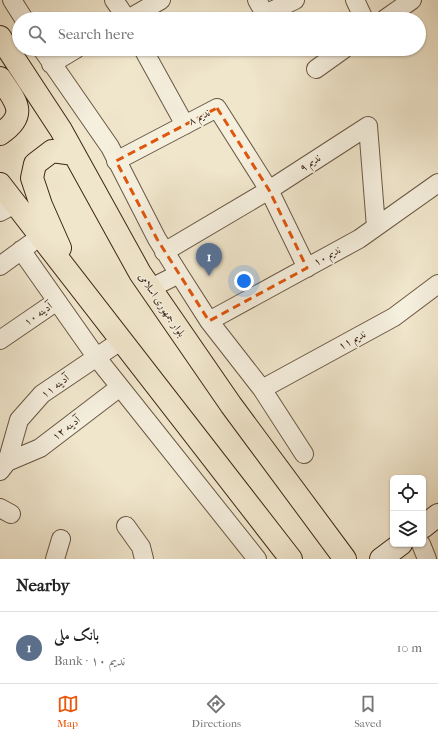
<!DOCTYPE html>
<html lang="en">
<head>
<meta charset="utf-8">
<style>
  body { margin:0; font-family:"IM FELL French Canon",Amiri,serif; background:#f6f6f6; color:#222 }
  .controls { position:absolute; right:12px; bottom:12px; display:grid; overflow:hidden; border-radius:6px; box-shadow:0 1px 3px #0004 }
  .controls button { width:36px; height:36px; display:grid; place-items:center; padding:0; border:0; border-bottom:1px solid #e0e0e0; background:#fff; color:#222; font:20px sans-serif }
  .you { position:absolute; left:244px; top:281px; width:14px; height:14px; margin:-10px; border:3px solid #fff; border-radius:50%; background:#1a73e8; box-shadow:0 0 0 6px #1a73e833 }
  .badge { display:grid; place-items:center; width:26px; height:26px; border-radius:50%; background:#ea580c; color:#fff; font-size:13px; font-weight:700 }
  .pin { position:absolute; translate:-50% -33px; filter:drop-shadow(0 1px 2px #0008) }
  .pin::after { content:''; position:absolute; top:21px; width:14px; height:12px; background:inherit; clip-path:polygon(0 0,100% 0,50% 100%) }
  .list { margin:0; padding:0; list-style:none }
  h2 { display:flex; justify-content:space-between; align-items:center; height:52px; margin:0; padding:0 16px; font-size:17px }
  h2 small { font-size:13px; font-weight:400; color:#767676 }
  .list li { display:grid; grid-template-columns:26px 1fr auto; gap:12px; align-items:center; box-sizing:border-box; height:72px; padding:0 16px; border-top:1px solid #e0e0e0 }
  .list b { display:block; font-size:15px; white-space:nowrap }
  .list p { margin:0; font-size:13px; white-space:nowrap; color:#767676 }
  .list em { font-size:13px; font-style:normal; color:#767676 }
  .icon { flex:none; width:22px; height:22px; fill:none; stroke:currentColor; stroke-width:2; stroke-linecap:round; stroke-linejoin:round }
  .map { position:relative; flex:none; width:438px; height:559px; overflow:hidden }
  .search { position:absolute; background:#fff; box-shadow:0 1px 3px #0004; left:12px; right:12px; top:12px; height:44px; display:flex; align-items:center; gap:10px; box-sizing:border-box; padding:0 14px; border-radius:22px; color:#767676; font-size:15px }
  .sheet { height:124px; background:#fff }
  nav { display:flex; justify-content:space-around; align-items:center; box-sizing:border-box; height:56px; border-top:1px solid #e0e0e0; background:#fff; font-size:11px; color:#767676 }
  nav a { display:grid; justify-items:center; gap:2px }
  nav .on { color:#ea580c }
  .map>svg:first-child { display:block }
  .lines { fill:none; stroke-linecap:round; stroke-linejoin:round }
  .minor-casing { stroke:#6a5743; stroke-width:20 }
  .secondary-casing { stroke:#3d2715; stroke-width:24 }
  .primary-casing { stroke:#3d2715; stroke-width:24 }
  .minor { stroke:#f5efde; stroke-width:18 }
  .secondary { stroke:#f5efde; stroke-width:22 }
  .primary { stroke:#f0e6cc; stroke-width:22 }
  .marked { fill:none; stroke:#df560c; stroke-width:3; stroke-dasharray:8 5; stroke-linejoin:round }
  .labels { text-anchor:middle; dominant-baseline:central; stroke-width:3; stroke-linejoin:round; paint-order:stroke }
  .street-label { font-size:11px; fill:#3d2715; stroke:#f5efde }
</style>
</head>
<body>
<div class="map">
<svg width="438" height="559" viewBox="0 0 438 559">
  <rect width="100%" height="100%" fill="#f0e6cc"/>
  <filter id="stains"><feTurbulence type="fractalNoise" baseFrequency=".005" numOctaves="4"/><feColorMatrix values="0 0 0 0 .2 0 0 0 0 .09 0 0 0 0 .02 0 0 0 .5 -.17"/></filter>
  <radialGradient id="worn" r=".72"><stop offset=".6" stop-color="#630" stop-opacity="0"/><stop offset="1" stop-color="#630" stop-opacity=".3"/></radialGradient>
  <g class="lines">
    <defs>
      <path id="minor" d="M12 0 24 19
        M114 0 127 19
        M257 0 265 14 295 0
        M355 0 364 19
        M128 19 161 0
        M385 19 412 0
        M42 49 110 147 157 239 179 274 209 321 262 389 304 454
        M143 49 185 125
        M51 64 76 49
        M316 69 344 49
        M116 161 217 108 269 190 307 268
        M0 212 15 204
        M21 250 97 358 257 559
        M164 252 269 190 368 126 376 227
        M0 266 30 244
        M151 288 179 274
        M209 321 359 239 438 183
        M0 340 57 301
        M262 389 394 317 438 284
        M7 462 40 448 120 387
        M0 471 7 462 19 420 42 394 122 340
        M0 508 11 514
        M126 526 141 547 144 559
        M421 544 427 559
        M55 559 61 539"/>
      <path id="secondary" d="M423 527 438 515
        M381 559 401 544"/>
      <path id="primary" d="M0 37 61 130 140 273 231 405 345 559
        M0 78C15 101 30 114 0 134
        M0 184 291 559
        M60 248 41 205 32 178 35 164 52 151 74 154"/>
    </defs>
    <!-- minor casing -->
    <use href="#minor" class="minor-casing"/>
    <!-- secondary casing -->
    <use href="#secondary" class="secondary-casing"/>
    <!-- primary casing -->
    <use href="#primary" class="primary-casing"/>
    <!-- minor -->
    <use href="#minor" class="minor"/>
    <!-- secondary -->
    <use href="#secondary" class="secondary"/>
    <!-- primary -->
    <use href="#primary" class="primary"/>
  </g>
  <!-- marked area -->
  <path class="marked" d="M217 108 269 190 307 268 209 321 157 239 116 161Z"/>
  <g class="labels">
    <!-- street labels -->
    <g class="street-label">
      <text transform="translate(199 117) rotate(-27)">ندیم ۸</text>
      <text transform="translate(310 163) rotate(-33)">ندیم ۹</text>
      <text transform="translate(327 256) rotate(-29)">ندیم ۱۰</text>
      <text transform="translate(162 305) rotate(56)">بلوار جمهوری اسلامی</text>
      <text transform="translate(38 314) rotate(-35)">آدینه ۱۰</text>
      <text transform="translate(352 340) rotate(-28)">ندیم ۱۱</text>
      <text transform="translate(55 386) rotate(-36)">آدینه ۱۱</text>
      <text transform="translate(66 428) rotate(-37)">آدینه ۱۲</text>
    </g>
  </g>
  <rect width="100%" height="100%" filter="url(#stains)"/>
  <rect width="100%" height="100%" fill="url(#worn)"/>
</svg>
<div class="controls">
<button><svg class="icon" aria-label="locate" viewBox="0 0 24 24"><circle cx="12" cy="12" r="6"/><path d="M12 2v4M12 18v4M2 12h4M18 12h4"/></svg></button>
<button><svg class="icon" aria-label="layers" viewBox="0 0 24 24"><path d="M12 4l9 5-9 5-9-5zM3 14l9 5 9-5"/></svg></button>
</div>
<div class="you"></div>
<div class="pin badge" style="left:209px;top:276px;background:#5c6f8a">1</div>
<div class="search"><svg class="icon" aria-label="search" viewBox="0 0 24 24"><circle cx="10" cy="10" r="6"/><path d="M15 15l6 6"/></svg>Search here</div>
</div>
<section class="sheet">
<h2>Nearby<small></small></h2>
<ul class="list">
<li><span class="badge" style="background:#5c6f8a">1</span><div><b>بانک ملی</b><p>Bank · ندیم ۱۰</p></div><em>10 m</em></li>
</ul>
</section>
<nav>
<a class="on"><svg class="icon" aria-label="map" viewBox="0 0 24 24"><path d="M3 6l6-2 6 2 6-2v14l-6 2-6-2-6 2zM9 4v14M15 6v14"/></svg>Map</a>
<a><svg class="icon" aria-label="directions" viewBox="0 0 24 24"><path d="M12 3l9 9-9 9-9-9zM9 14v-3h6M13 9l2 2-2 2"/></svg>Directions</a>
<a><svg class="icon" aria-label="saved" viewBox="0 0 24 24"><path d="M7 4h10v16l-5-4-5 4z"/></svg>Saved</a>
</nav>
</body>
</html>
